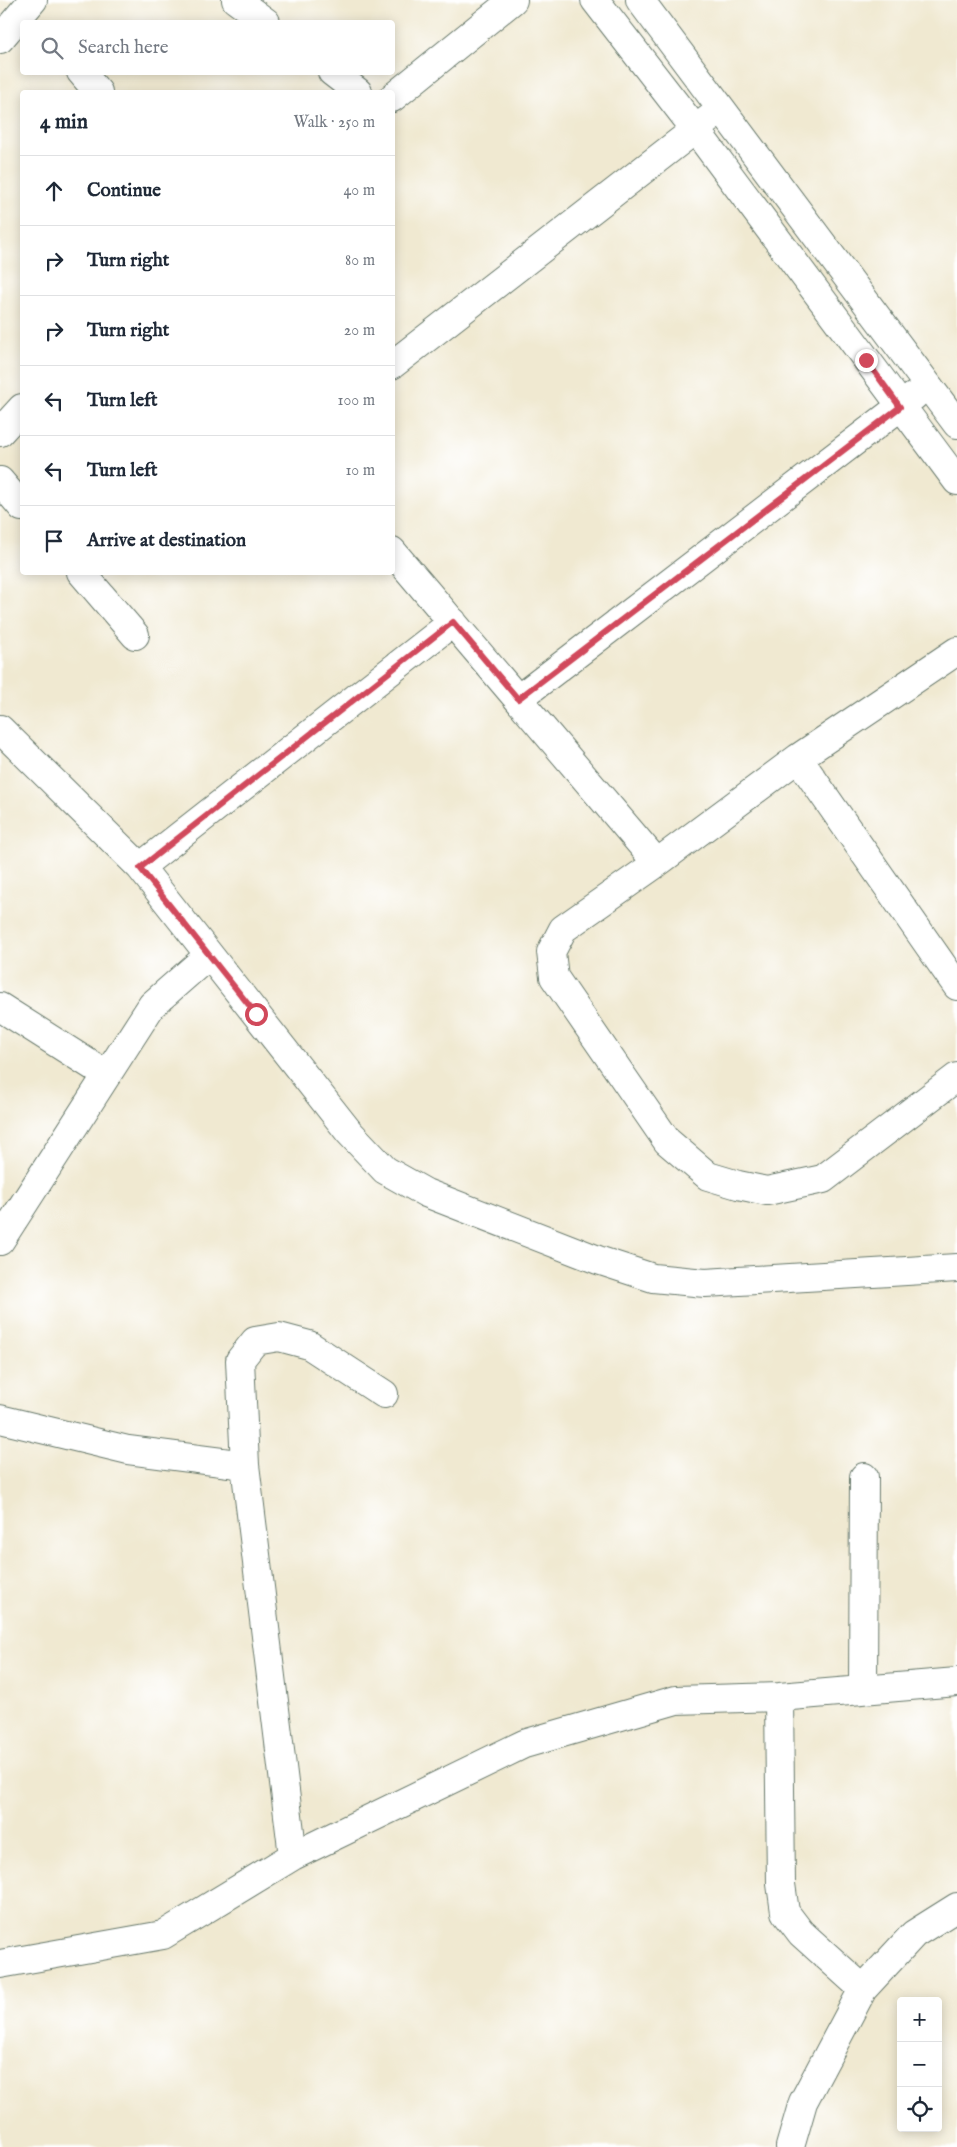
<!DOCTYPE html>
<html lang="en">
<head>
<meta charset="utf-8">
<style>
  body { margin:0; font-family:"IM FELL English",serif; background:#f6f6f7; color:#1f2937 }
  .controls { position:absolute; right:15px; bottom:15px; display:grid; overflow:hidden; border-radius:5px; box-shadow:0 2px 12px #0003 }
  .controls button { width:45px; height:45px; display:grid; place-items:center; padding:0; border:0; border-bottom:1px solid #e0e1e3; background:#fff; color:#1f2937; font:25px sans-serif }
  .stop { position:absolute; width:15px; height:15px; margin:-11px; border:4px solid #d1495b; border-radius:50%; background:#fff }
  .stop.end { background:#d1495b; border-color:#fff; box-shadow:0 1px 5px #0008 }
  .list { margin:0; padding:0; list-style:none }
  h2 { display:flex; justify-content:space-between; align-items:center; height:65px; margin:0; padding:0 20px; font-size:21px }
  h2 small { font-size:16px; font-weight:400; color:#747a83 }
  .list li { display:grid; grid-template-columns:32px 1fr auto; gap:15px; align-items:center; box-sizing:border-box; height:70px; padding:0 20px; border-top:1px solid #e0e1e3 }
  .list b { display:block; font-size:19px; white-space:nowrap }
  .list em { font-size:16px; font-style:normal; color:#747a83 }
  .icon { flex:none; width:28px; height:28px; fill:none; stroke:currentColor; stroke-width:2; stroke-linecap:round; stroke-linejoin:round }
  .map { position:relative; flex:none; width:957px; height:2147px; overflow:hidden }
  .search { position:absolute; background:#fff; box-shadow:0 2px 12px #0003; left:20px; top:20px; width:375px; height:55px; display:flex; align-items:center; gap:12px; box-sizing:border-box; padding:0 18px; border-radius:5px; color:#747a83; font-size:19px }
  .panel { position:absolute; background:#fff; box-shadow:0 2px 12px #0003; left:20px; top:90px; width:375px; height:485px; border-radius:5px }
  .map>svg:first-child { display:block }
  .lines { fill:none; stroke-linecap:round; stroke-linejoin:round }
  .minor-casing { stroke:#68796b; stroke-width:30 }
  .minor { stroke:#fff; stroke-width:28 }
  .route { stroke:#d1495b; stroke-width:6 }
</style>
</head>
<body>
<div class="map">
<svg width="957" height="2147" viewBox="0 0 957 2147">
  <rect width="100%" height="100%" fill="#fff"/>
  <filter id="ink" filterUnits="userSpaceOnUse"><feTurbulence type="fractalNoise" baseFrequency=".02" numOctaves="2"/><feDisplacementMap in="SourceGraphic" scale="10" xChannelSelector="R" yChannelSelector="G"/><feConvolveMatrix kernelMatrix="1 2 1 2 8 2 1 2 1" color-interpolation-filters="sRGB"/></filter>
  <filter id="wash" filterUnits="userSpaceOnUse"><feTurbulence type="fractalNoise" baseFrequency=".0096" numOctaves="4" result="noise"/><feDisplacementMap in="SourceGraphic" scale="20" xChannelSelector="R" yChannelSelector="G"/><feGaussianBlur stdDeviation="1.12" result="paint"/><feColorMatrix in="noise" values="0 0 0 0 0 0 0 0 0 0 0 0 0 0 0 0 0 1.4 0 .05"/><feComposite in="paint" operator="in"/></filter>
  <g filter="url(#wash)">
    <rect width="100%" height="100%" fill="#f0e9d1"/>
  </g>
  <g filter="url(#ink)">
    <g class="lines">
      <defs>
        <path id="minor" d="M236 0 266 22
          M595 0 695 129 957 481
          M640 0 957 424
          M0 39 33 0
          M81 72 98 92
          M332 72 358 92
          M392 98 513 0
          M392 365 710 118
          M0 432 22 408
          M0 481 22 507
          M392 551 657 863
          M81 572 135 635
          M957 651 798 758 657 863 563 929 551 952 554 977 667 1141 708 1176 738 1185 767 1191 823 1179 957 1077
          M518 699 914 396
          M0 729 140 867 349 1132 385 1170 426 1193 598 1260 653 1278 705 1283 957 1268
          M798 758 957 986
          M140 867 453 622
          M0 1007 107 1075
          M0 1241 152 1005 209 955
          M0 1419 128 1450 245 1465
          M863 1690 864 1477
          M779 1697 781 1884 785 1912 801 1933 863 1989
          M293 1856 245 1465 240 1360 255 1341 279 1337 309 1345 384 1394
          M0 1964 163 1935 293 1856 524 1744 676 1700 779 1697 957 1682
          M790 2147 803 2102 863 1989 914 1934 957 1907"/>
      </defs>
      <!-- minor casing -->
      <use href="#minor" class="minor-casing"/>
      <!-- minor -->
      <use href="#minor" class="minor"/>
    </g>
  </g>
  <g class="lines" filter="url(#ink)">
    <!-- route -->
    <path class="route" d="M256 1014 140 868 453 622 518 699 900 407 866 360"/>
  </g>
</svg>
<div class="controls">
<button>+</button>
<button>−</button>
<button><svg class="icon" aria-label="locate" viewBox="0 0 24 24"><circle cx="12" cy="12" r="6"/><path d="M12 2v4M12 18v4M2 12h4M18 12h4"/></svg></button>
</div>
<div class="stop" style="left:256px;top:1014px"></div>
<div class="stop end" style="left:866px;top:360px"></div>
<div class="search"><svg class="icon" aria-label="search" viewBox="0 0 24 24"><circle cx="10" cy="10" r="6"/><path d="M15 15l6 6"/></svg>Search here</div>
<section class="panel">
<h2>4 min<small>Walk · 250 m</small></h2>
<ul class="list">
<li><svg class="icon" aria-label="ahead" viewBox="0 0 24 24"><path d="M12 20V5M6 11l6-6 6 6"/></svg><div><b>Continue</b></div><em>40 m</em></li>
<li><svg class="icon" aria-label="right" viewBox="0 0 24 24"><path d="M7 20v-9h11M14 6l5 5-5 5"/></svg><div><b>Turn right</b></div><em>80 m</em></li>
<li><svg class="icon" aria-label="right" viewBox="0 0 24 24"><path d="M7 20v-9h11M14 6l5 5-5 5"/></svg><div><b>Turn right</b></div><em>20 m</em></li>
<li><svg class="icon" aria-label="left" viewBox="0 0 24 24"><path d="M17 20v-9H6M10 6l-5 5 5 5"/></svg><div><b>Turn left</b></div><em>100 m</em></li>
<li><svg class="icon" aria-label="left" viewBox="0 0 24 24"><path d="M17 20v-9H6M10 6l-5 5 5 5"/></svg><div><b>Turn left</b></div><em>10 m</em></li>
<li><svg class="icon" aria-label="arrive" viewBox="0 0 24 24"><path d="M6 21V4h12l-3 4 3 4H6"/></svg><div><b>Arrive at destination</b></div></li>
</ul>
</section>
</div>
</body>
</html>
